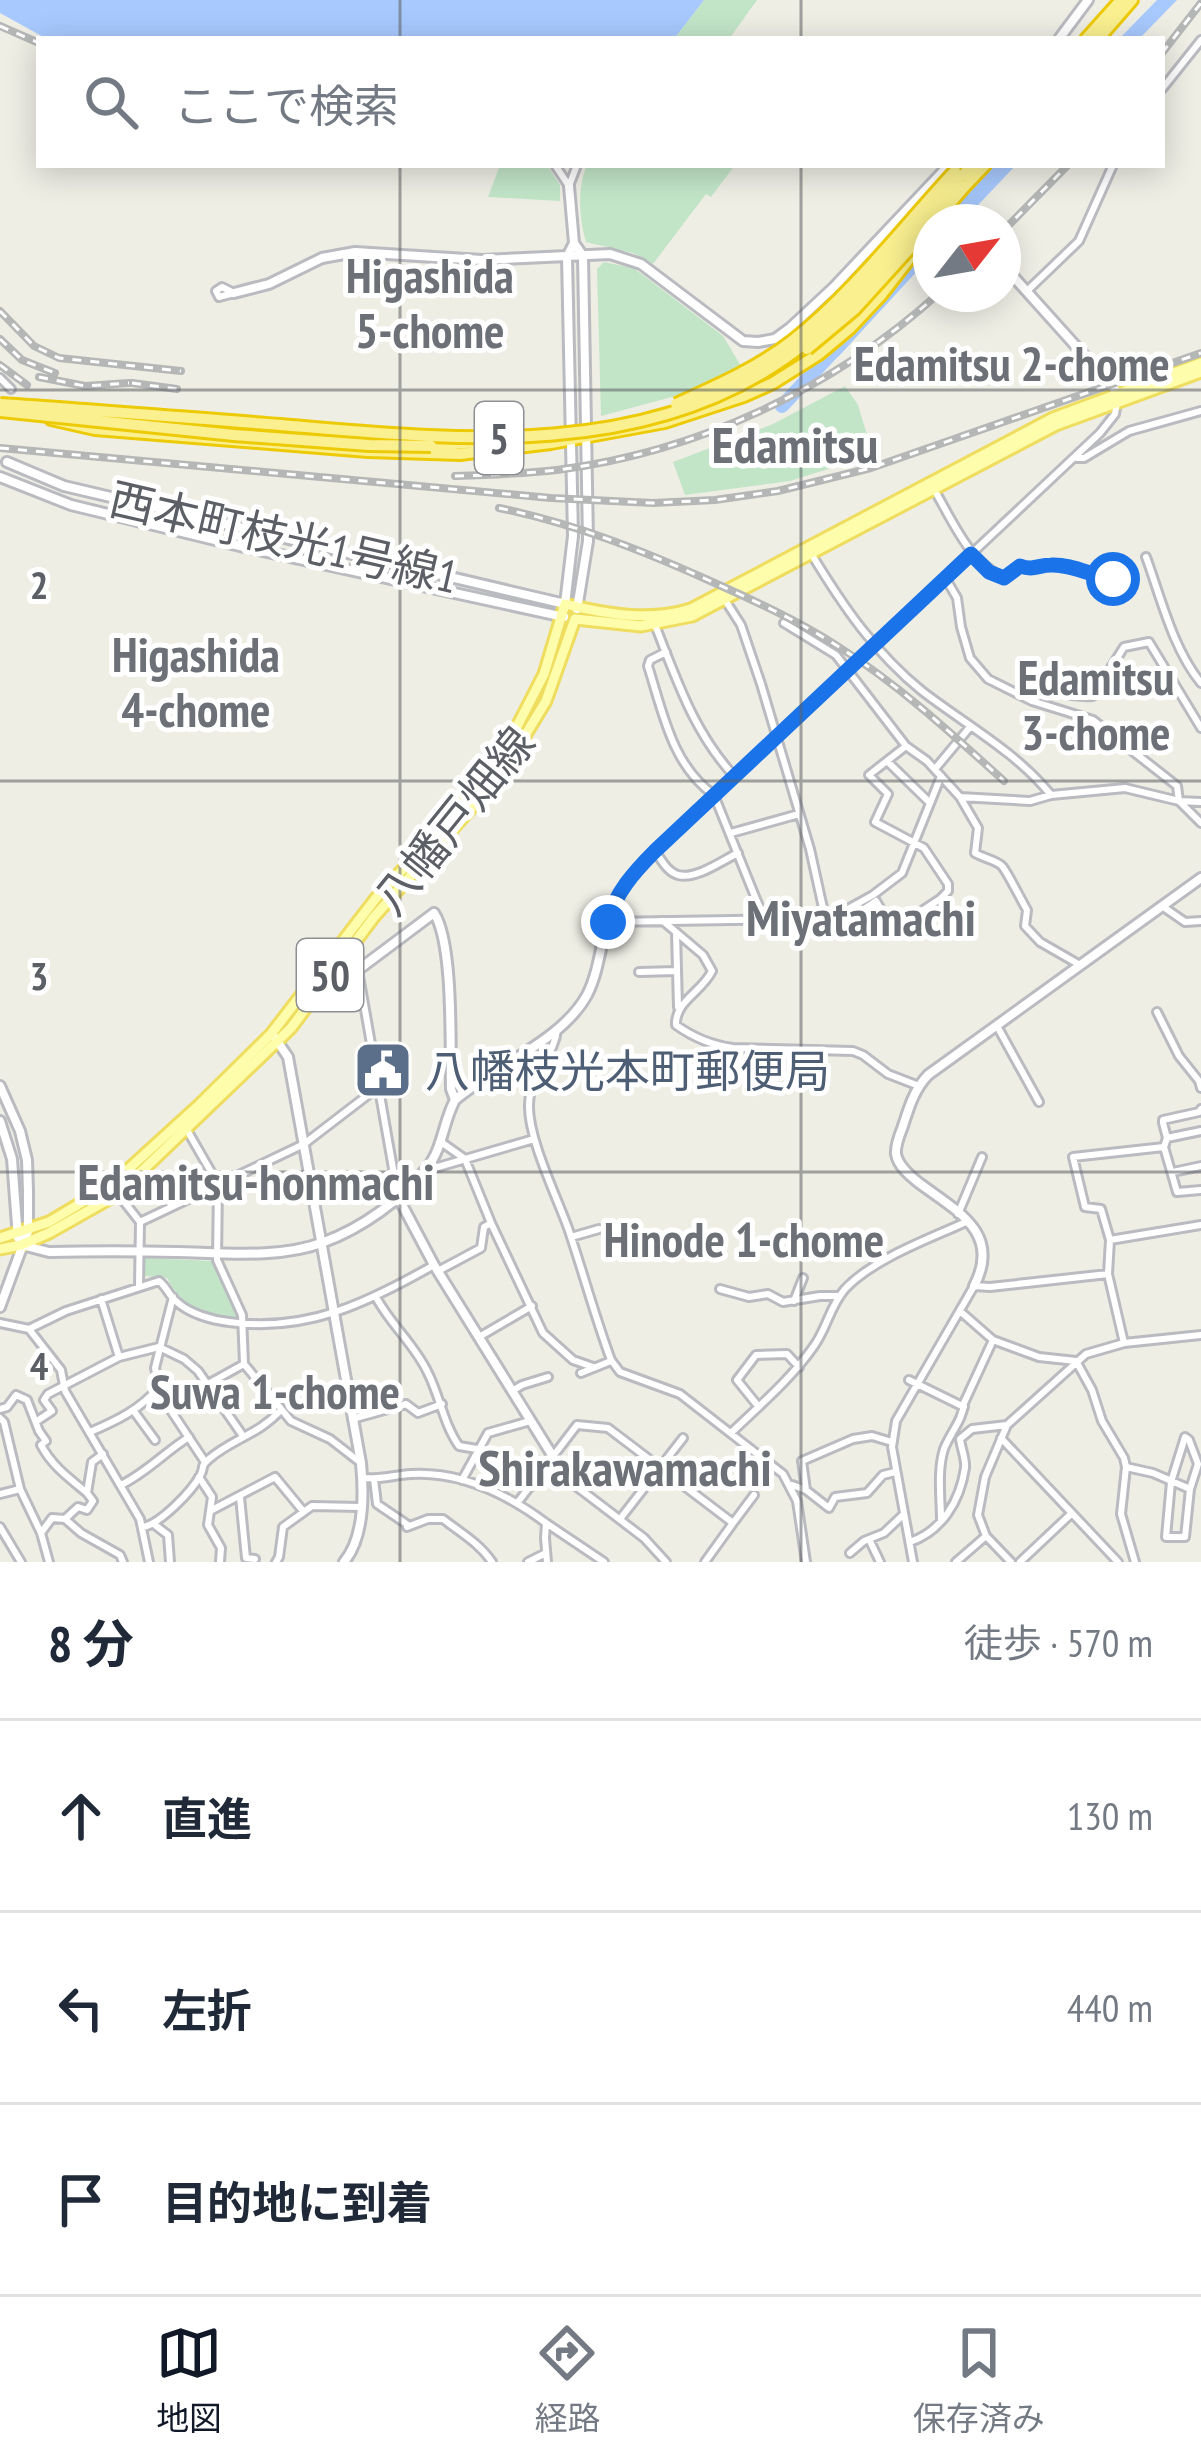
<!DOCTYPE html>
<html lang="ja">
<head>
<meta charset="utf-8">
<style>
  body { margin:0; font-family:"PT Sans Narrow","Noto Sans JP",sans-serif; background:#f6f6f7; color:#1f2937 }
  .compass { position:absolute; left:913px; top:204px; width:108px; height:108px; border-radius:50%; background:#fff; box-shadow:0 6px 30px #0003; rotate:59deg }
  .stop { position:absolute; width:36px; height:36px; margin:-27px; border:9px solid #1a73e8; border-radius:50%; background:#fff }
  .stop.end { background:#1a73e8; border-color:#fff; box-shadow:0 3px 12px #0008 }
  .list { margin:0; padding:0; list-style:none }
  h2 { display:flex; justify-content:space-between; align-items:center; height:156px; margin:0; padding:0 48px; font-size:51px }
  h2 small { font-size:39px; font-weight:400; color:#747a83 }
  .list li { display:grid; grid-template-columns:78px 1fr auto; gap:36px; align-items:center; box-sizing:border-box; height:192px; padding:0 48px; border-top:3px solid #e0e1e3 }
  .list b { display:block; font-size:45px; white-space:nowrap }
  .list em { font-size:39px; font-style:normal; color:#747a83 }
  .icon { flex:none; width:66px; height:66px; fill:none; stroke:currentColor; stroke-width:2; stroke-linecap:round; stroke-linejoin:round }
  .map { position:relative; flex:none; width:1201px; height:1562px; overflow:hidden }
  .search { position:absolute; background:#fff; box-shadow:0 6px 30px #0003; left:36px; right:36px; top:36px; height:132px; display:flex; align-items:center; gap:30px; box-sizing:border-box; padding:0 42px; border-radius:0px; color:#747a83; font-size:45px }
  .sheet { height:732px; background:#fff }
  nav { display:flex; justify-content:space-around; align-items:center; box-sizing:border-box; height:168px; border-top:3px solid #e0e1e3; background:#fff; font-size:33px; color:#747a83 }
  nav a { display:grid; justify-items:center; gap:6px }
  nav .on { color:#111827 }
  .map>svg:first-child { display:block }
  .green { fill:#c2e5c8 }
  .water { fill:#a7c9fd }
  .lines { fill:none; stroke-linecap:round; stroke-linejoin:round }
  .river { stroke:#a7c9fd; stroke-width:14 }
  .minor-casing { stroke:#b9bbc0; stroke-width:12 }
  .tertiary-casing { stroke:#b9bbc0; stroke-width:14 }
  .primary-casing { stroke:#eedd5e; stroke-width:15 }
  .motorway-casing { stroke:#edca06; stroke-width:16 }
  .minor { stroke:#fff; stroke-width:6 }
  .tertiary { stroke:#fff; stroke-width:8 }
  .primary { stroke:#fdfdab; stroke-width:9 }
  .motorway { stroke:#faf090; stroke-width:10 }
  .rail-casing { stroke:#b5b6b6; stroke-width:8 }
  .rail { stroke:#fff; stroke-width:3; stroke-dasharray:9; stroke-linecap:butt }
  .motorway-bridge-casing { stroke:#edca06; stroke-width:16; stroke-linecap:butt }
  .motorway-bridge { stroke:#faf090; stroke-width:10 }
  .route { stroke:#1a73e8; stroke-width:15 }
  .grid { fill:none; stroke:#5c5f65; stroke-width:3; stroke-opacity:0.55 }
  .labels { text-anchor:middle; dominant-baseline:central; stroke-width:10; stroke-linejoin:round; paint-order:stroke }
  .shield { fill:#fff; stroke:#8d8f93; stroke-width:3 }
  .shield-label { font-size:42px; font-weight:bold; fill:#5c5f65 }
  .street-label { font-size:45px; fill:#5c5f65; stroke:#fff }
  .service-label { font-size:45px; fill:#4e5e75; stroke:#fff; text-anchor:start }
  .neighbourhood-label { font-size:48px; font-weight:bold; fill:#6d7177; stroke:#fff }
  .quarter-label { font-size:51px; font-weight:bold; fill:#6d7177; stroke:#fff }
  .grid-label { font-size:39px; text-anchor:middle; font-weight:bold; fill:#5c5f65; stroke:#fff; stroke-width:10; stroke-linejoin:round; paint-order:stroke }
</style>
</head>
<body>
<div class="map">
<svg width="1201" height="1562" viewBox="0 0 1201 1562">
  <rect width="100%" height="100%" fill="#efeee5"/>
  <!-- green -->
  <path class="green" d="M704 0H757L729 39H674Z
    M500 165H547L560 185V201L488 197Z
    M587 165H735L711 197 706 194 653 264 633 253 586 242C579 218 577 188 587 165Z
    M604 262 633 268 643 275 723 336 741 366 683 394 601 416 597 269Z
    M845 386 858 405 873 455 790 481 685 495 673 462 773 424Z
    M145 1258 213 1261 237 1311 236 1317C203 1319 183 1307 167 1278L144 1276Z"/>
  <!-- water -->
  <path class="water" d="M0 0H704L674 39H47L0 13Z
    M1157 0H1177L1139 39H1119Z
    M995 165H1016L962 222H942Z
    M931 234V256L838 357 829 347Z"/>
  <g class="lines">
    <!-- river -->
    <path class="river" d="M782 406 844 340"/>
    <defs>
      <path id="minor" d="M1162 89 1201 40
        M555 165 569 186
        M569 186 577 165
        M222 287 234 293 219 297 216 291Z
        M1027 291 1079 241 1113 165
        M0 378 11 389
        M1077 458H1084L1129 431 1201 411
        M935 491C954 524 969 561 1004 578L1020 566C1034 571 1038 565 1052 565 1078 564 1099 584 1124 575
        M812 555C843 606 875 653 922 691 966 725 1015 751 1051 795
        M1146 557C1161 598 1173 649 1201 683
        M946 579 957 598 961 627 970 658 988 679 1032 701 1093 720 1177 786 1179 801 1201 823
        M725 600 741 625 761 684 810 849 825 917
        M784 623 836 655 906 746 927 761 960 797 978 828 975 853C983 858 996 860 1002 866 1008 873 1021 900 1027 910L1025 926 1040 942 1080 965
        M655 625C677 680 693 731 734 776
        M666 652 650 660 648 666C663 713 672 765 714 795L764 919
        M1032 701 1041 684C1057 694 1074 697 1093 696L1124 647 1149 642 1201 728
        M906 746 869 775 888 794 875 822 924 848 948 884V891L940 899
        M887 761 929 802
        M935 769 970 727
        M941 776 902 873 873 895 837 915 800 919 607 922 611 910 624 887 655 851 1100 433 1115 414 1117 402
        M960 797 1030 801 1051 795 1125 788 1179 801 1201 802
        M731 833 799 814
        M655 851C661 859 667 872 678 875 696 880 723 860 738 853
        M1162 906 1185 922 1201 921
        M849 911 863 910 876 901 893 930 940 899 961 932
        M663 921 703 955 712 971C702 992 675 1001 676 1025 694 1038 711 1045 733 1048L853 1051 863 1055 888 1074 919 1086
        M676 932 678 1007
        M349 954 358 970 398 1197
        M639 972 677 971
        M1157 1012 1179 1056 1199 1081 1201 1088
        M997 1026 1039 1102
        M557 1029C555 1057 530 1068 529 1105 528 1138 556 1195 568 1228 583 1272 595 1317 611 1360L620 1372 680 1394 783 1474 797 1501 806 1562
        M1201 1109 1199 1112 1163 1120V1123L1167 1138 1164 1147 1177 1192 1201 1190
        M187 1130 218 1184 217 1260 242 1315 244 1364 291 1421 330 1439 361 1463
        M1167 1138 1201 1131
        M441 1142 465 1159 491 1223 543 1333 573 1360 593 1367
        M428 1166 438 1167 534 1139
        M1173 1172 1201 1166
        M118 1194 140 1222
        M958 1214 982 1157
        M571 1237 599 1229
        M1110 1240 1201 1225
        M438 1271 481 1248 484 1227 491 1223
        M139 1286 140 1222 304 1144 377 1088
        M720 1289 749 1297 768 1294 783 1302 820 1296H840
        M173 1297 155 1368 159 1387 168 1406 205 1462
        M101 1299 119 1357
        M377 1299C392 1326 415 1345 428 1373 440 1397 444 1425 459 1446L477 1449
        M794 1301 803 1278
        M961 1312 993 1340 1039 1357 1076 1361
        M0 1323 29 1329 61 1370 65 1391 140 1519 149 1562
        M29 1329 66 1311 159 1281C167 1287 169 1296 177 1302 190 1314 212 1320 229 1322 307 1333 369 1302 434 1265
        M479 1337 532 1306
        M1124 1343 1108 1274 1110 1240 1101 1209 1085 1207 1073 1157 1164 1147
        M1076 1361 1092 1390 1102 1421 1124 1458 1126 1467 1121 1514 1135 1562
        M581 1373 611 1361
        M909 1380 964 1407
        M208 1384 244 1364
        M512 1391 522 1385 548 1377
        M758 1406 737 1380 756 1355 787 1354 799 1367
        M0 1409 7 1407 16 1395 27 1400 39 1431 46 1441 41 1445C52 1466 69 1478 87 1493
        M133 1410 155 1440
        M0 1418 4 1422 20 1489 41 1533 49 1562
        M352 1419 406 1404 418 1413 442 1404
        M37 1421 52 1411 44 1400 48 1394 119 1357 159 1347 184 1359 198 1371 243 1436
        M90 1432C116 1421 141 1409 159 1387
        M731 1433C760 1405 791 1379 814 1346 827 1328 830 1306 845 1289 873 1259 929 1239 966 1222
        M1185 1437 1189 1440 1198 1464 1190 1489 1185 1537H1166L1171 1482Z
        M1001 1438 1118 1562
        M547 1464 644 1538 666 1562
        M1126 1467 1153 1473 1190 1489
        M199 1477 212 1497 208 1525 221 1548 220 1562
        M362 1478C379 1480 394 1475 411 1474 461 1471 507 1494 546 1523L545 1538 547 1562
        M374 1479 377 1504 408 1525
        M462 1480 488 1433 530 1421
        M121 1485C147 1472 165 1452 189 1437
        M792 1485 806 1490 829 1508 835 1497 867 1493 883 1475 895 1472
        M806 1490 802 1461 853 1439 872 1436 892 1442
        M0 1494 20 1489
        M240 1497 246 1558 255 1559
        M518 1502 577 1425 608 1428 733 1523 705 1562
        M212 1510 275 1477 303 1511
        M65 1519 81 1533 120 1555 123 1562
        M620 1519 683 1438
        M941 1521C941 1498 937 1471 944 1449 950 1433 963 1420 964 1403L993 1340
        M546 1523 604 1562
        M733 1523 754 1495
        M155 1525 168 1535 170 1562
        M0 1527 21 1562
        M143 1527C160 1524 191 1492 200 1476 206 1465 199 1468 209 1459 232 1439 258 1435 281 1410
        M407 1527 428 1519H443C461 1533 479 1543 492 1562
        M41 1533 52 1518 65 1519 78 1507 87 1510 93 1501 87 1493 92 1462 103 1454
        M869 1539 880 1562
        M910 1542C942 1531 960 1501 965 1468 966 1459 961 1448 960 1439L972 1429 1007 1425
        M850 1553 864 1541 884 1533 904 1514
        M276 1562 279 1557 283 1527 312 1506 360 1507
        M528 1562 546 1553
        M913 1562 892 1447 896 1421 974 1286 990 1287 1108 1274
        M956 1562 986 1536
        M1011 1562 986 1536 978 1515 985 1477 1007 1425 1086 1354 1124 1343 1201 1335
        M1020 1562 1072 1513"/>
      <path id="tertiary" d="M1059 39 1088 0
        M947 204 964 222
        M574 243 583 256 588 541 577 609
        M1003 265 1118 393V399
        M234 293 269 284 322 258 355 252 482 260 610 254 641 264 743 341 758 342 775 339 790 328 834 287 949 165
        M7 462 64 486 565 604 573 536 567 257 574 243 569 186
        M0 477 71 505 244 547 564 617
        M358 970 434 913C454 943 450 1049 451 1089L455 1100
        M275 1038 288 1057 361 1463C364 1494 364 1538 344 1562
        M0 1086 20 1131 27 1160 28 1191V1231L0 1307
        M0 1121 12 1159 18 1238
        M398 1197 434 1265 552 1455
        M22 1245 49 1252C92 1251 134 1251 177 1252 224 1253 280 1259 324 1242 362 1228 401 1200 427 1168 443 1148 443 1122 455 1100 494 1066 562 1041 587 995 598 974 601 945 607 922
        M974 1286C1002 1233 957 1211 919 1183 910 1176 898 1166 896 1154 895 1145 900 1134 903 1126 909 1107 914 1090 928 1075L1201 878"/>
      <path id="primary" d="M0 1238 49 1222 111 1185 200 1104 271 1034 376 898 471 796 504 752 544 674 565 604C606 614 649 622 691 609L1053 418 1201 363
        M0 1249 21 1245 49 1233 118 1194 291 1028 374 917 484 794 512 757 546 701 575 619 641 626 692 616 1056 425 1201 372"/>
      <path id="motorway" d="M1086 39 1121 0
        M1098 39 1132 0
        M961 177 972 165
        M965 186 985 165
        M51 419 95 429 368 451 460 454 551 443 665 422 744 396 773 383 819 354 850 328 881 295 926 237
        M431 446 488 441"/>
    </defs>
    <!-- minor casing -->
    <use href="#minor" class="minor-casing"/>
    <!-- tertiary casing -->
    <use href="#tertiary" class="tertiary-casing"/>
    <!-- primary casing -->
    <use href="#primary" class="primary-casing"/>
    <!-- motorway casing -->
    <use href="#motorway" class="motorway-casing"/>
    <!-- minor -->
    <use href="#minor" class="minor"/>
    <!-- tertiary -->
    <use href="#tertiary" class="tertiary"/>
    <!-- primary -->
    <use href="#primary" class="primary"/>
    <!-- motorway -->
    <use href="#motorway" class="motorway"/>
    <defs>
      <path id="rail" d="M0 26 39 43
        M1162 53 1201 3
        M1003 231 1068 165
        M0 311 34 346 59 358 181 371
        M0 339 22 360 55 373
        M0 365 27 385
        M39 377 85 386 129 383
        M132 383 177 389
        M0 448 551 498 653 503 715 500 778 491 871 468 1201 353
        M455 476C489 475 523 474 557 470 697 452 833 389 938 294
        M499 508C572 523 639 549 708 580 753 600 797 620 839 647 899 685 951 733 1004 781"/>
    </defs>
    <!-- rail casing -->
    <use href="#rail" class="rail-casing"/>
    <!-- rail -->
    <use href="#rail" class="rail"/>
    <defs>
      <path id="motorway-bridge" d="M934 222 965 186
        M807 349 855 309 931 225
        M0 404C94 410 187 418 281 425 449 439 637 461 784 359 852 311 905 239 961 177
        M676 404C716 386 757 368 792 341 852 294 903 227 955 171
        M0 411 234 435 369 445 431 446"/>
    </defs>
    <!-- motorway-bridge casing -->
    <use href="#motorway-bridge" class="motorway-bridge-casing"/>
    <!-- motorway-bridge -->
    <use href="#motorway-bridge" class="motorway-bridge"/>
  </g>
  <g class="lines">
    <!-- route -->
    <path class="route" d="M608 922C614 894 635 871 655 851L971 554 989 572 1004 578 1020 566C1034 571 1038 565 1051 565 1072 564 1092 576 1113 579"/>
  </g>
  <!-- grid -->
  <path class="grid" d="M400 0V39M801 0V39M400 165V1562M801 165V1562M0 390H1201M0 781H1201M0 1172H1201"/>
  <!-- icons -->
  <defs>
    <symbol id="civic-square" viewBox="-11 -11 22 22"><rect x="-9" y="-9" width="18" height="18" rx="4" fill="#5c6f8a" stroke="#fff"/><path d="M-.6-6.5H3V-4.5H.6V-3L4-1V1h2V6H-6V1h2V-1L-.6-3ZM-1.2 2.5V6h2.4V2.5Z" fill="#fff"/></symbol>
  </defs>
  <g fill-rule="evenodd">
    <use href="#civic-square" x="350" y="1037" width="66" height="66"/>
  </g>
  <g class="labels">
    <!-- shield labels -->
    <g class="shield">
      <rect x="475" y="402" width="48" height="72" rx="9"/>
      <rect x="297" y="939" width="66" height="72" rx="9"/>
    </g>
    <g class="shield-label">
      <text x="499" y="438">5</text>
      <text x="330" y="975">50</text>
    </g>
    <!-- street labels -->
    <g class="street-label">
      <text transform="translate(284 537) rotate(13)">西本町枝光1号線1</text>
      <text transform="translate(453 820) rotate(-51)">八幡戸畑線</text>
    </g>
    <!-- service labels -->
    <g class="service-label">
      <text x="425" y="1070">八幡枝光本町郵便局</text>
    </g>
    <!-- neighbourhood labels -->
    <g class="neighbourhood-label">
      <text x="430" y="275">Higashida<tspan x="430" dy="55">5-chome</tspan></text>
      <text x="1012" y="363">Edamitsu 2-chome</text>
      <text x="196" y="654">Higashida<tspan x="196" dy="55">4-chome</tspan></text>
      <text x="1096" y="677">Edamitsu<tspan x="1096" dy="55">3-chome</tspan></text>
      <text x="744" y="1239">Hinode 1-chome</text>
      <text x="275" y="1391">Suwa 1-chome</text>
    </g>
    <!-- quarter labels -->
    <g class="quarter-label">
      <text x="795" y="444">Edamitsu</text>
      <text x="861" y="917">Miyatamachi</text>
      <text x="256" y="1181">Edamitsu-honmachi</text>
      <text x="625" y="1467">Shirakawamachi</text>
    </g>
  </g>
  <g class="grid-label">
    <text x="39" y="599">2</text>
    <text x="39" y="990">3</text>
    <text x="39" y="1380">4</text>
  </g>
</svg>
<svg class="compass" viewBox="-18 -18 36 36"><path d="M0-13l5 13h-10z" fill="#e53935"/><path d="M0 13l5-13h-10z" fill="#747a83"/></svg>
<div class="stop" style="left:1113px;top:579px"></div>
<div class="stop end" style="left:608px;top:922px"></div>
<div class="search"><svg class="icon" aria-label="search" viewBox="0 0 24 24"><circle cx="10" cy="10" r="6"/><path d="M15 15l6 6"/></svg>ここで検索</div>
</div>
<section class="sheet">
<h2>8 分<small>徒歩 · 570 m</small></h2>
<ul class="list">
<li><svg class="icon" aria-label="ahead" viewBox="0 0 24 24"><path d="M12 20V5M6 11l6-6 6 6"/></svg><div><b>直進</b></div><em>130 m</em></li>
<li><svg class="icon" aria-label="left" viewBox="0 0 24 24"><path d="M17 20v-9H6M10 6l-5 5 5 5"/></svg><div><b>左折</b></div><em>440 m</em></li>
<li><svg class="icon" aria-label="arrive" viewBox="0 0 24 24"><path d="M6 21V4h12l-3 4 3 4H6"/></svg><div><b>目的地に到着</b></div></li>
</ul>
</section>
<nav>
<a class="on"><svg class="icon" aria-label="map" viewBox="0 0 24 24"><path d="M3 6l6-2 6 2 6-2v14l-6 2-6-2-6 2zM9 4v14M15 6v14"/></svg>地図</a>
<a><svg class="icon" aria-label="directions" viewBox="0 0 24 24"><path d="M12 3l9 9-9 9-9-9zM9 14v-3h6M13 9l2 2-2 2"/></svg>経路</a>
<a><svg class="icon" aria-label="saved" viewBox="0 0 24 24"><path d="M7 4h10v16l-5-4-5 4z"/></svg>保存済み</a>
</nav>
</body>
</html>
